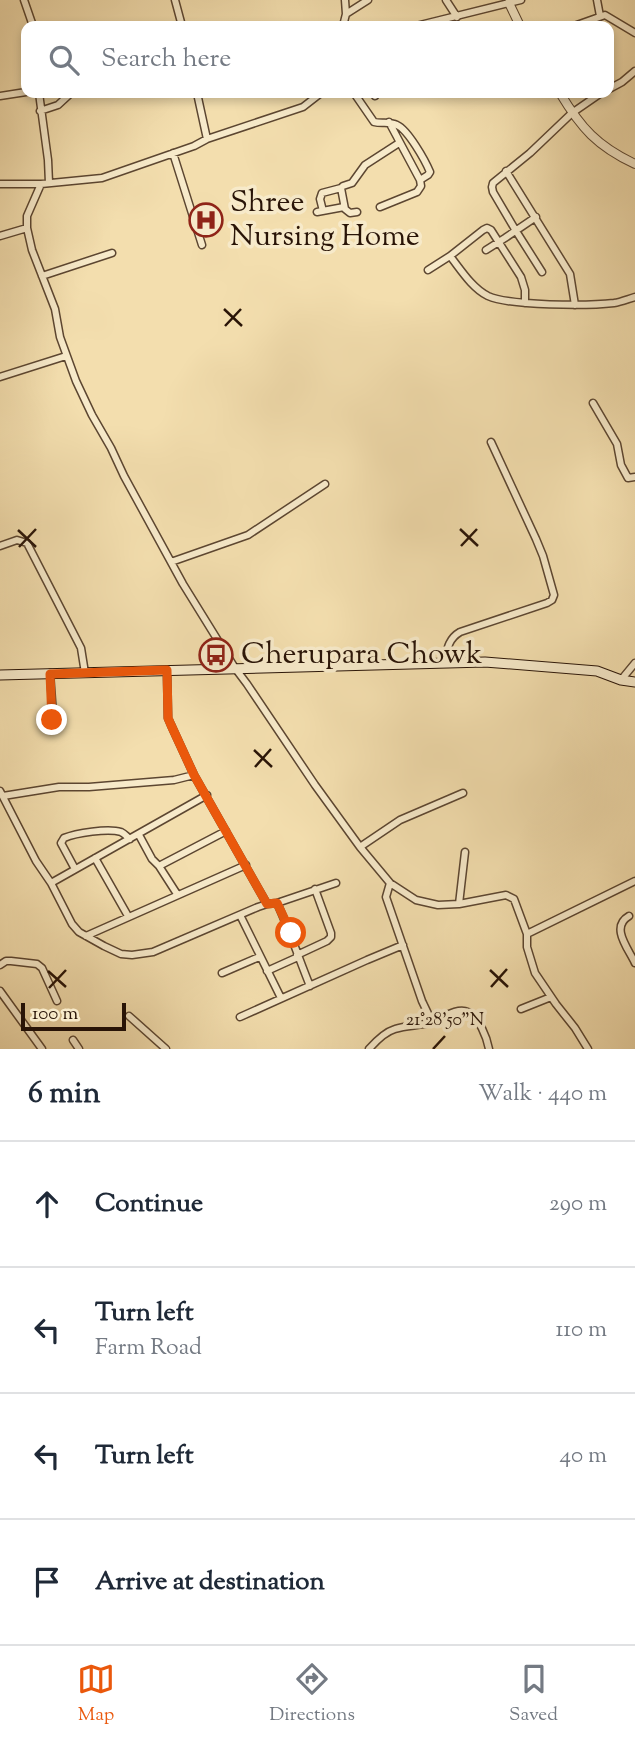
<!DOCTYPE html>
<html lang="en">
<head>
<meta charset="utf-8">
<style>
  body { margin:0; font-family:"Sorts Mill Goudy",serif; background:#f2f2f3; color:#1f2937 }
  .scale { position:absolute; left:21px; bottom:18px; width:105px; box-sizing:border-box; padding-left:7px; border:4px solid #291407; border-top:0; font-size:19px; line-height:24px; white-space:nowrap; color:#291407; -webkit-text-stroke:5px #f7eaca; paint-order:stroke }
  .stop { position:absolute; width:21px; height:21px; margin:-16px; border:5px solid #ea580c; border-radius:50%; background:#fff }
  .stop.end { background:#ea580c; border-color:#fff; box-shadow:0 2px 7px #0008 }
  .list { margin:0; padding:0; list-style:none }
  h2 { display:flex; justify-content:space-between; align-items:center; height:91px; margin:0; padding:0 28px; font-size:30px }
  h2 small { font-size:23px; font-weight:400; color:#747a83 }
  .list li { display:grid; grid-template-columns:46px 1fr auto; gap:21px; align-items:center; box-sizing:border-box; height:126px; padding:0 28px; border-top:2px solid #e0e1e3 }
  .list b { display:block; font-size:26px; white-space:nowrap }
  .list p { margin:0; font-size:23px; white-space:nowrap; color:#747a83 }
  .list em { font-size:23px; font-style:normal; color:#747a83 }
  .icon { flex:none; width:38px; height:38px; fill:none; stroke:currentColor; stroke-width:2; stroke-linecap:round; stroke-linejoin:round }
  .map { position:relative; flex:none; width:635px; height:1049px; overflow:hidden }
  .search { position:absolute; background:#fff; box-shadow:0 4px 10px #0003; left:21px; right:21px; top:21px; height:77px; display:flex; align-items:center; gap:18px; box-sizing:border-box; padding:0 24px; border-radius:14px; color:#747a83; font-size:26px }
  .sheet { height:595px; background:#fff }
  nav { display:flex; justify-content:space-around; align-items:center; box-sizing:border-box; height:98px; border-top:2px solid #e0e1e3; background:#fff; font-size:19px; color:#747a83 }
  nav a { display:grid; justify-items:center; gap:4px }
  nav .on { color:#ea580c }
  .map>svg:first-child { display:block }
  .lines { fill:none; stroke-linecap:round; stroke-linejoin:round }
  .minor-casing { stroke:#5c4631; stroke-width:9 }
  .tertiary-casing { stroke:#5c4631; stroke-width:10 }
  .secondary-casing { stroke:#291407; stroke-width:11 }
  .minor { stroke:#f7eaca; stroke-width:6 }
  .tertiary { stroke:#f7eaca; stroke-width:8 }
  .secondary { stroke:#f7eaca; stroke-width:9 }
  .route { stroke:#ea580c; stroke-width:9 }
  .ticks { fill:none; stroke:#291407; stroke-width:2.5 }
  .labels { text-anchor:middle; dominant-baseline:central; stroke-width:7; stroke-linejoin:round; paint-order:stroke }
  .poi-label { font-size:30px; fill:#291407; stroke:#f7eaca; text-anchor:start }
  .ticks-label { font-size:18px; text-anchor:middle; fill:#291407; stroke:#f7eaca; stroke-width:7; stroke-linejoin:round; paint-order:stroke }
</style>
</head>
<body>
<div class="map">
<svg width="635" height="1049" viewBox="0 0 635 1049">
  <rect width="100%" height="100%" fill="#f3deae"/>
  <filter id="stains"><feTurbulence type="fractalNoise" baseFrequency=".00286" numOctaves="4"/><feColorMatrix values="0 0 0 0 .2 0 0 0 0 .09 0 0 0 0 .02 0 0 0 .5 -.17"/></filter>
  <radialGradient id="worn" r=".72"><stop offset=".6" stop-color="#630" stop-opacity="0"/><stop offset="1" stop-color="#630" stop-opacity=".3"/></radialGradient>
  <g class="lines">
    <defs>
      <path id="minor" d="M24 0 33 26
        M175 0 182 26
        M446 0 457 17
        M597 0 600 16
        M346 14 368 0
        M343 26 346 14 345 0
        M416 26 521 0
        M574 26 605 15 635 33
        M609 89 622 82 635 71
        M39 93 48 160 49 183
        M197 93 207 139
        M354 93 374 122C382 124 389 121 397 125 408 130 425 160 430 172L428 175 420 180 421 186 417 192 380 207
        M373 93 375 96
        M0 96 26 92
        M40 111 58 105 71 93
        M389 122 420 180
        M173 153 202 245
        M506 171 570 274 575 305
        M0 184H41L102 178 194 146 207 139 303 107 321 93
        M41 184 27 216V228L32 250 55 309 60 337 76 381 92 415 111 448 124 476 183 584 235 668 247 684 315 785 360 847 390 883 416 900 438 905 459 904 506 895 514 899 527 934V947L535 973 556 1004 575 1028 588 1049
        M323 211 320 199 322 193 341 188
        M317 212 344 207
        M357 212 350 213 345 209 341 188 343 186 352 183 365 165 399 143
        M0 236 27 228
        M486 250 505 238 536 217
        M450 256C461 270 472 288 488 296 510 306 588 306 614 303 621 302 628 299 635 297
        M428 270 450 256 483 230 487 228 491 230 521 277 525 290V303
        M542 272 516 231 493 192 492 187 493 183 530 153 572 113 601 93
        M42 276 112 253
        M0 377 66 356
        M593 403 617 444 621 465 628 478 635 477
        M0 546 17 540 27 543 81 648 85 673
        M171 562 248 535 325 484
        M444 663C447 650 448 639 460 632L547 603 552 600 554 595 543 556 536 539 491 442
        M167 670 168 718 171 725 194 775 267 904
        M50 673 54 728
        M621 680 635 663
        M0 791 36 861 51 883 72 924 79 932 104 946 121 954 132 955 153 952 258 907 267 904 277 903C290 931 299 959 310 986
        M3 796 59 787H89L174 780 194 775
        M139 835 152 859 159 866 226 831
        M360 847 400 820 463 793
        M95 858 128 916
        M159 866 177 894
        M75 869 61 843 64 838C76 833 108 828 121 832 125 834 126 836 130 839
        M51 883 207 795
        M390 883 386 897 422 1001 432 1022
        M277 903 336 883
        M459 904 465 852
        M240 915 281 998
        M629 916C610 927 628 948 635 963
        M527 934 635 881
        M86 936 246 865
        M297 955 327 941 331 937V933L315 889
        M0 965 6 961H11L37 964 42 968 57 1001
        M267 971 298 957
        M222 973 259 957
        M0 991 42 1049
        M521 1009 551 997
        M129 1016 166 1049
        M240 1017 367 960 403 945
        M73 1040 79 1049
        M369 1049C376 1041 385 1032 395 1029 407 1025 420 1026 433 1022 443 1018 457 1007 468 1012 479 1017 487 1038 489 1049"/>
      <path id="tertiary" d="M509 3 520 26
        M560 93C581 128 597 146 635 164"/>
      <path id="secondary" d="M0 675 485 662 597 671 621 680 635 682"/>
    </defs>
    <!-- minor casing -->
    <use href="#minor" class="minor-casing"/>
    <!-- tertiary casing -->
    <use href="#tertiary" class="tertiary-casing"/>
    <!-- secondary casing -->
    <use href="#secondary" class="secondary-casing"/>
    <!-- minor -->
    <use href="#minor" class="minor"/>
    <!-- tertiary -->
    <use href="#tertiary" class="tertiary"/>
    <!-- secondary -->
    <use href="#secondary" class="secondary"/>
  </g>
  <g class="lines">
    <!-- route -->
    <path class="route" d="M52 720 50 674 167 670 168 718 171 725 194 775 267 904 277 903 291 933"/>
  </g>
  <!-- ticks -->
  <path class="ticks" d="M224 309 242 326M225 326 241 309M460 529 478 546M18 530 36 547M461 546 477 529M19 547 36 529M254 750 272 767M255 767 271 749M490 970 508 987M48 971 66 987M491 987 507 969M49 988 66 970M433 1049 445 1036"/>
  <!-- icons -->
  <defs>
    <symbol id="hospital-ring" viewBox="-11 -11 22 22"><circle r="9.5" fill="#f7eaca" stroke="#8f2418" stroke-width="1.5"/><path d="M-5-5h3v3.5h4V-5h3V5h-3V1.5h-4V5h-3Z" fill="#8f2418"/></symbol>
    <symbol id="bus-ring" viewBox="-11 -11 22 22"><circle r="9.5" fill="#f7eaca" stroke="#8f2418" stroke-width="1.5"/><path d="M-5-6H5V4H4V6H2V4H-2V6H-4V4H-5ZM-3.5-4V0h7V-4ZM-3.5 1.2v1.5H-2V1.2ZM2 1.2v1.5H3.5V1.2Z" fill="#8f2418"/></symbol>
  </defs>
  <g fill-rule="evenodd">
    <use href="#hospital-ring" x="187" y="201" width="38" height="38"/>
    <use href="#bus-ring" x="197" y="636" width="38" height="38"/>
  </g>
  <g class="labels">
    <!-- poi labels -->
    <g class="poi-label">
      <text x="230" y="203">Shree<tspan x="230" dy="34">Nursing Home</tspan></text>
      <text x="241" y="655">Cherupara Chowk</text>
    </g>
  </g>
  <g class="ticks-label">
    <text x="445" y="1025">21°28'50"N</text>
  </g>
  <rect width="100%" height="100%" filter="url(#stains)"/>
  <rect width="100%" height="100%" fill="url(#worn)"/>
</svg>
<div class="scale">100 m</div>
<div class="stop" style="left:291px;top:933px"></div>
<div class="stop end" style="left:52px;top:720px"></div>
<div class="search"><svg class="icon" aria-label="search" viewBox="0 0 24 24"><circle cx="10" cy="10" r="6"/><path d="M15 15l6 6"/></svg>Search here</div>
</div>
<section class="sheet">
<h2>6 min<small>Walk · 440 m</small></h2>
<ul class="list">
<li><svg class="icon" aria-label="ahead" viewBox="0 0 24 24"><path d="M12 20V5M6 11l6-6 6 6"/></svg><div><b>Continue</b></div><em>290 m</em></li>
<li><svg class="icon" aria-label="left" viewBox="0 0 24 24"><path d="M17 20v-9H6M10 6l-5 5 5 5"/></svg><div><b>Turn left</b><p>Farm Road</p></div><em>110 m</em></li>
<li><svg class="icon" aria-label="left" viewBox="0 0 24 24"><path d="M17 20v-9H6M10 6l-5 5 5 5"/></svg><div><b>Turn left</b></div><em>40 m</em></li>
<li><svg class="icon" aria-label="arrive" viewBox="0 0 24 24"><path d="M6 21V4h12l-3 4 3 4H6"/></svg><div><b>Arrive at destination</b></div></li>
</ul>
</section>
<nav>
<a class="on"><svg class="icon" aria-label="map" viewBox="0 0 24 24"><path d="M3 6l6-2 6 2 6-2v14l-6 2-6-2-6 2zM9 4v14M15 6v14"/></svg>Map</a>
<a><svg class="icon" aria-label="directions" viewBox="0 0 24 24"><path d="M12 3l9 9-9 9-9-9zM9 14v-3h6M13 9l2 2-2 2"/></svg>Directions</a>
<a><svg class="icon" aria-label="saved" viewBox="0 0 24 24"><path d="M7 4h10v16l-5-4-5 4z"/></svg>Saved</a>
</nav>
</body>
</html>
